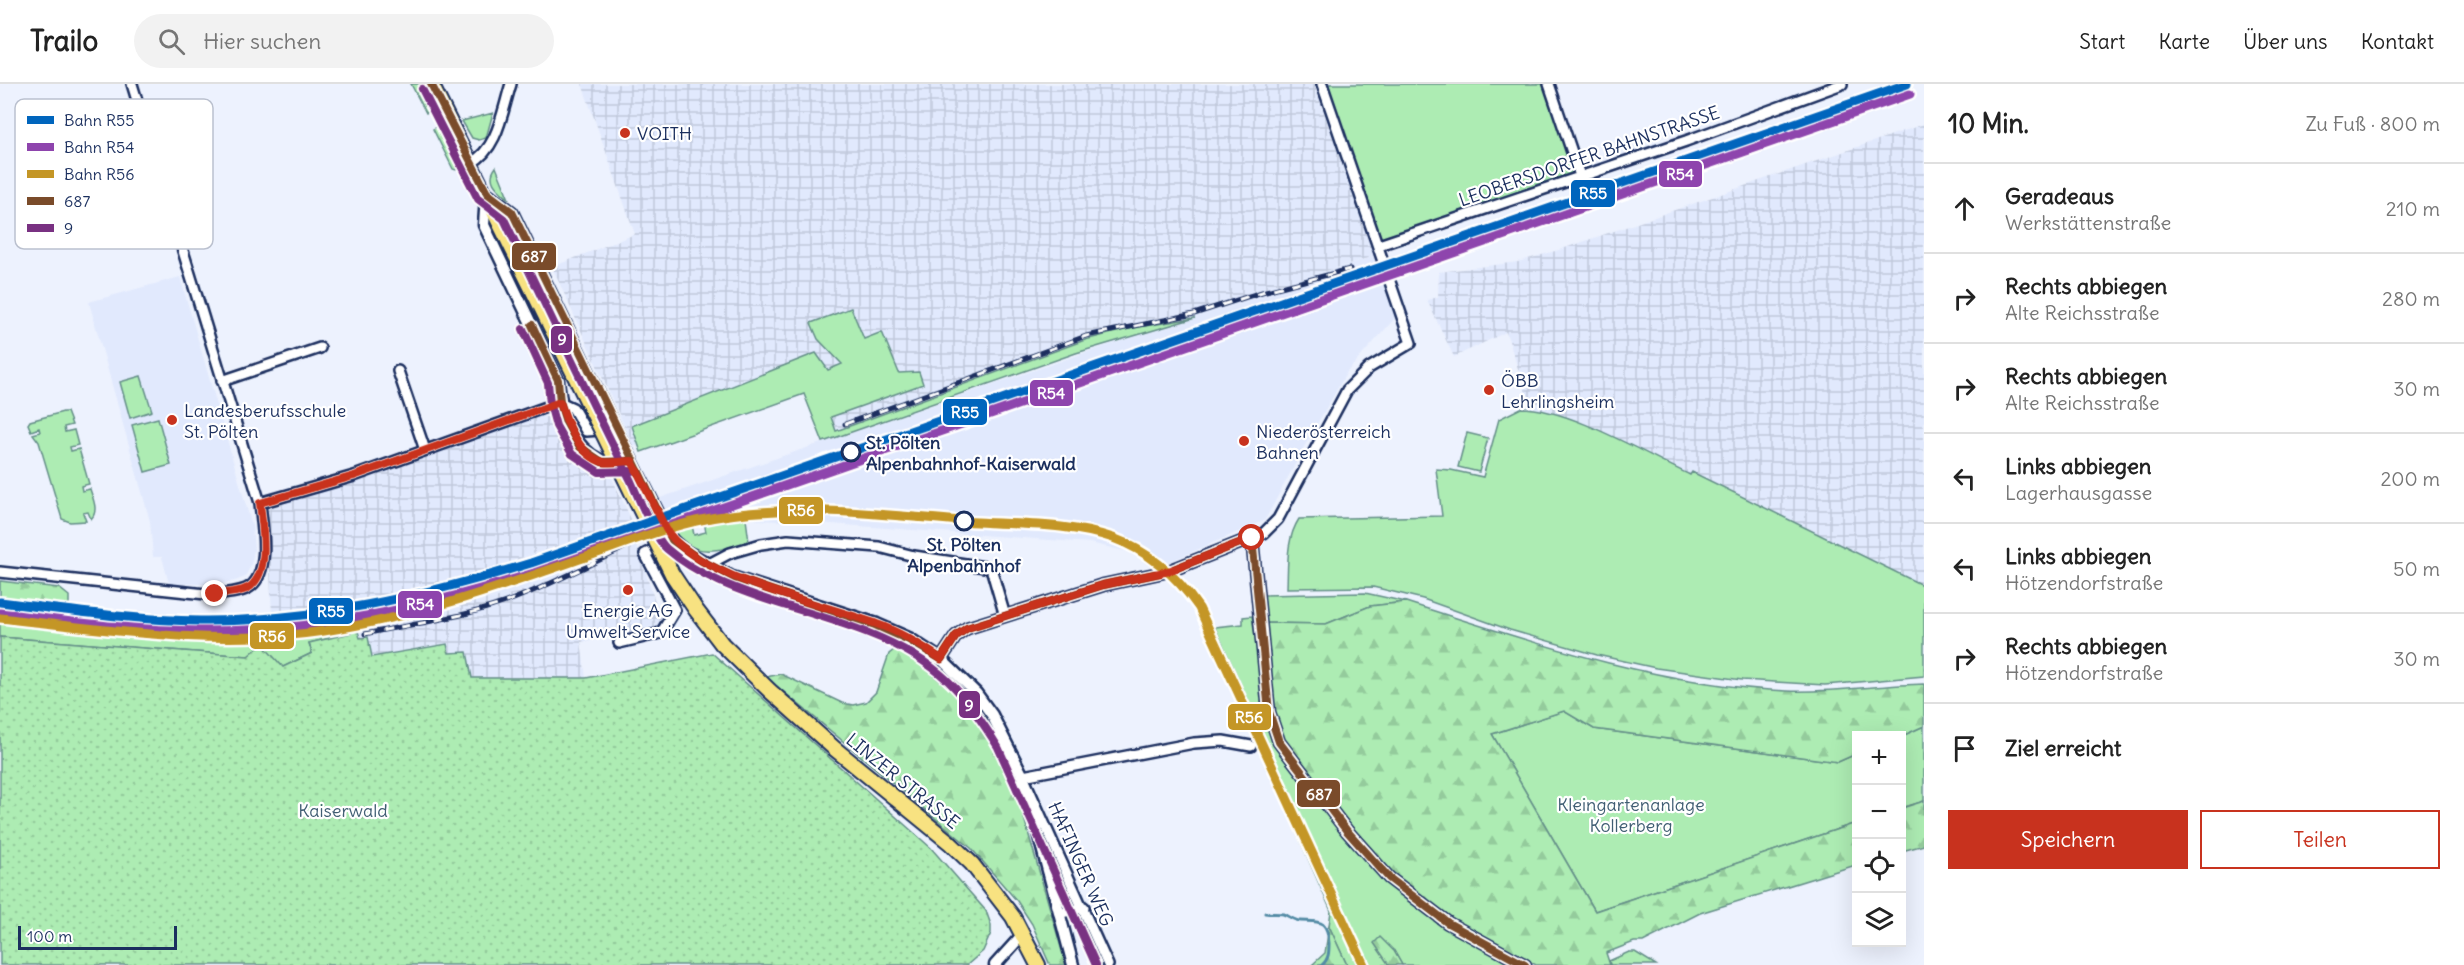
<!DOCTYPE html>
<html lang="de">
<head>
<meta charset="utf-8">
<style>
  body { margin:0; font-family:Delius,sans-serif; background:#f2f2f2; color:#222 }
  .controls { position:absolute; right:18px; bottom:18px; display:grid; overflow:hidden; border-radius:0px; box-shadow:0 6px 24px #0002 }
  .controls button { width:54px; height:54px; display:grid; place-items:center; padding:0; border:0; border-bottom:2px solid #e0e0e0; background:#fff; color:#222; font:30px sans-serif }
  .scale { position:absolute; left:18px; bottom:15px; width:159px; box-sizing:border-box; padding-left:6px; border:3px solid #1b2f5e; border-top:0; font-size:16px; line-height:21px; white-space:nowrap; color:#1b2f5e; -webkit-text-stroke:4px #fff; paint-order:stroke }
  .stop { position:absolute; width:18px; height:18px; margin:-14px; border:4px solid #c8321e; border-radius:50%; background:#fff }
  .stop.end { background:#c8321e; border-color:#fff; box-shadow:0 2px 6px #0008 }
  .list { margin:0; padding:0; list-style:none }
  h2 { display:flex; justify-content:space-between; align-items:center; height:78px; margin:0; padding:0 24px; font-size:26px }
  h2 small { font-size:20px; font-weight:400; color:#767676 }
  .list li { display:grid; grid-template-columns:39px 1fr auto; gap:18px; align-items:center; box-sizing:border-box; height:90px; padding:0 24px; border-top:2px solid #e0e0e0 }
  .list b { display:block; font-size:22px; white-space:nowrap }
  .list p { margin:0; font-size:20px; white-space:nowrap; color:#767676 }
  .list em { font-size:20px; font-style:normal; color:#767676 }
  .actions { display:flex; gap:12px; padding:18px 24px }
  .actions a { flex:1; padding:14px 0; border:2px solid #c8321e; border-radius:0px; text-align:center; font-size:21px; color:#c8321e }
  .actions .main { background:#c8321e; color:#fff }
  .icon { flex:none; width:33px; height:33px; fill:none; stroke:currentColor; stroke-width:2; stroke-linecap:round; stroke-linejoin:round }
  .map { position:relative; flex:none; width:1924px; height:881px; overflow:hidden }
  header { display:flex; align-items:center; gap:36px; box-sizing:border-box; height:84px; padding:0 30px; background:#fff; border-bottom:2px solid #e0e0e0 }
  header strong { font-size:28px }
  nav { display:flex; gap:33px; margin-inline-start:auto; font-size:21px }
  .search { width:420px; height:54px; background:#f2f2f2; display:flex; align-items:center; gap:15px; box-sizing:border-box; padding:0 21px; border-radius:33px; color:#767676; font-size:22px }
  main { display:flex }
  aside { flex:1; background:#fff }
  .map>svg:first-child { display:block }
  .built { fill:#e1e9fd }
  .industrial { fill:url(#industrial-grid) }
  .green { fill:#adecb3; stroke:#648e88; stroke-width:1.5 }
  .forest { fill:url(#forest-firs); stroke:#648e88; stroke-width:1.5 }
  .park { fill:url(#park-dots); stroke:#648e88; stroke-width:1.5 }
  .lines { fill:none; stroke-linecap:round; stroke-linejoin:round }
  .stream { stroke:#538ba5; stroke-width:3 }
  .minor-casing { stroke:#1b2f5e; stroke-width:14 }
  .tertiary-casing { stroke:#1b2f5e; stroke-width:15 }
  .primary-casing { stroke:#1b2f5e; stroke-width:18 }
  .minor { stroke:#fff; stroke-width:9 }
  .tertiary { stroke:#fff; stroke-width:10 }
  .primary { stroke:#f8e281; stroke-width:14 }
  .rail-casing { stroke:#1b2f5e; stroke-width:5 }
  .rail { stroke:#fff; stroke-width:3; stroke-dasharray:9; stroke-linecap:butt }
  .primary-bridge-casing { stroke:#1b2f5e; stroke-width:18; stroke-linecap:butt }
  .primary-bridge { stroke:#f8e281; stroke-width:14 }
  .bus-1-casing { stroke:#fff; stroke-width:12 }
  .bus-2-casing { stroke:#fff; stroke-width:12 }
  .bus-1 { stroke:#7a4b2a; stroke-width:8 }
  .bus-2 { stroke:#793182; stroke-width:8 }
  .rail-1-casing { stroke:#fff; stroke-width:14 }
  .rail-2-casing { stroke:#fff; stroke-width:14 }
  .rail-3-casing { stroke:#fff; stroke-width:14 }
  .rail-1 { stroke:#0065bd; stroke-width:9 }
  .rail-2 { stroke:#8e44ad; stroke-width:9 }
  .rail-3 { stroke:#c49626; stroke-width:9 }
  .route { stroke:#c8321e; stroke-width:8 }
  .poi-dot { fill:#c8321e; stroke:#fff; stroke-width:2 }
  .stop-dot { fill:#fff; stroke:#1b2f5e; stroke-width:3 }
  .labels { text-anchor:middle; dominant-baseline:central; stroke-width:4.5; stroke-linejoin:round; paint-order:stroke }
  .poi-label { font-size:18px; fill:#1b2f5e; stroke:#fff; text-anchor:start }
  .street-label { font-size:18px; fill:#1b2f5e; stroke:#fff }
  .stop-label { font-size:18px; font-weight:bold; fill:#1b2f5e; stroke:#fff; text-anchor:start }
  .park-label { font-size:18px; fill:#405e73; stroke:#fff }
  .key { fill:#fff; stroke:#bbc1cf; stroke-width:1.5 }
  .key-label { font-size:16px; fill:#1b2f5e }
  .line-badge { stroke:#fff; stroke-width:2 }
  .badge-label { font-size:16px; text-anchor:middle; font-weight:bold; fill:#fff }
</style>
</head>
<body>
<header>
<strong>Trailo</strong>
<div class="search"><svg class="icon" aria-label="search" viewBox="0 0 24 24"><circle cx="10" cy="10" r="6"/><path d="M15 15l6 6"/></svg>Hier suchen</div>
<nav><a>Start</a><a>Karte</a><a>Über uns</a><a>Kontakt</a></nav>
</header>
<main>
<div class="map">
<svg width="1924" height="881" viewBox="0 0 1924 881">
  <defs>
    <pattern id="industrial-grid" width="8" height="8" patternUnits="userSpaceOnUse" patternTransform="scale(1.5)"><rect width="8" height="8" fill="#e1e9fd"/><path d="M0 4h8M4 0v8" fill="none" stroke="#c0c8db"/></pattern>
    <pattern id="forest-firs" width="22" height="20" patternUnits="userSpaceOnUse" patternTransform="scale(1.5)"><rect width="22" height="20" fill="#adecb3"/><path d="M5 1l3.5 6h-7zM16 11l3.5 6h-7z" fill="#94cb9c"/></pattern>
    <pattern id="park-dots" width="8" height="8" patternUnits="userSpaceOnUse" patternTransform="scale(1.5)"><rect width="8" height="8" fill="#adecb3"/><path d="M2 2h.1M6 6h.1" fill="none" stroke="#94cb9c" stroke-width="1.8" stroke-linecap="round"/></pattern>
  </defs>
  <rect width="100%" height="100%" fill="#edf2fe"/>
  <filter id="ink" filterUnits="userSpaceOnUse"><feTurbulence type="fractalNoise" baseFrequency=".0167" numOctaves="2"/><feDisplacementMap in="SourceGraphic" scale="12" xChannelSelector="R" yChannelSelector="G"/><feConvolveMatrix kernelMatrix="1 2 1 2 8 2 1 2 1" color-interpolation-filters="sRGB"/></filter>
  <g filter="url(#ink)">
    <!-- built -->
    <path class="built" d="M1378 171 1397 232 1347 288 1301 368 1298 369 1299 373 1265 436 1167 479 1157 483 1129 468 1090 459 804 438 735 435 704 438 674 446 660 414 1081 270 1279 205V202Z
      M180 193 252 442 254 466 251 481 245 493 235 497 217 500H169L162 473H153L150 437 89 218Z
      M632 437 643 458 516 509 324 549 250 556 195 557 130 552 0 537V514L151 530 226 532 272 531 358 519 422 507Z"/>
    <!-- industrial -->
    <path class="industrial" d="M582 0H1314L1374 172 1004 289 824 357 805 310 647 366 633 361 552 183 635 150Z
      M1924 40V502L1692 388 1690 392 1582 339 1531 324 1506 248 1454 273 1427 216 1438 213 1439 188 1518 178 1562 165Z
      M541 332 557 335 579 373 599 390 612 394 632 437 422 507 358 519 272 531 267 427 274 420 354 396Z
      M636 461 656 520 668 527 656 547 627 554 625 548 581 558 586 594H472L449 569 446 560 371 574 368 553 359 555 357 544 516 509Z"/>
    <!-- green -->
    <path class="green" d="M411 0H424L435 23 434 25 426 29Z
      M1322 0H1549L1580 92 1379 161Z
      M493 29 486 54 479 56 472 54 462 37Z
      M441 41H444L461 76V81L456 86 453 85 433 45Z
      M496 83 509 115C499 106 485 97 496 83Z
      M851 224 864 255 882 248 899 289 919 288 923 300 831 333 836 347 1085 256 1132 244 1195 234 1076 269 823 358 804 310 641 368 632 342 634 341 816 269 828 286 842 280 818 255 811 239Z
      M141 292 152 327 130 334 120 298Z
      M1521 324C1569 324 1645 370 1690 391L1692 388 1924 502V592L1825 601 1742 596 1656 584 1597 571 1510 546 1423 515 1373 503 1287 504C1288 480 1286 455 1299 435L1442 432 1436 385 1451 386 1483 393 1499 335Z
      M63 328H67L72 341 64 343 65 348 74 346 78 361 70 363 71 367 79 365 89 400 81 402 82 407 90 405C93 415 99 427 91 435L88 428 83 429 86 437 70 438 62 435 39 358 33 350 40 348 39 344 31 347 28 340 30 337Z
      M158 334 171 381 145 388 132 341Z
      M1467 349 1488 354 1479 388 1458 383Z
      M746 435 749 458C723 466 691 476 674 446L692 441 694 451 706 448 704 438Z
      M1365 509 1406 518 1370 522 1326 540 1266 539 1263 511Z
      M1252 532 1269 647 1282 671 1358 769 1385 798 1445 843 1515 881H1402L1394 867 1387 877 1389 881H1368L1215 543 1243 540V533Z
      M0 537C65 545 131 556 197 557 249 558 301 553 353 545L351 549 309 559 312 569 283 583 248 572 0 553Z
      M1204 539 1360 881H1347L1329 842 1331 827Z
      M1564 627 1594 645 1838 678 1856 670V739L1595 827 1492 650Z
      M1924 642V717L1902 724V652Z
      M1629 868H1635L1656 881H1610L1609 877Z"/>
    <!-- forest -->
    <path class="forest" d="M0 497 59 504 69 512V522L0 514Z
      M1406 518C1531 558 1655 601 1787 607 1834 609 1878 601 1924 600V642L1902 652H1856V670L1838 678 1594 645 1564 627 1492 650 1595 827 1856 739V781L1700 829 1643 858H1634L1606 869 1610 881H1536L1450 835 1392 790 1367 762 1284 655 1275 627 1266 539 1326 540 1370 522Z
      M899 562 940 597 953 596 979 625 992 643 1008 678 1066 881H1050L1032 840 1017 817 971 764 766 593 781 590 842 619 853 621 866 618 876 608 889 570Z
      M1924 717V761L1902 767V724Z
      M1329 842 1347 881H1312L1325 869Z
      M1380 853 1394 867 1402 881H1389L1374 859Z"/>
    <!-- park -->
    <path class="park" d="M357 544 360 554 368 553 372 573 447 560 449 569 467 568 472 594H586L712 569 931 764 986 827 991 841V849L983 867 967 881H0V553L248 572 262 560 283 583 312 569 309 559 351 549 353 545Z"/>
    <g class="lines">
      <!-- stream -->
      <path class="stream" d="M1265 829C1271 830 1278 829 1283 830 1290 832 1294 837 1301 837 1320 838 1327 835 1329 859 1329 868 1329 875 1322 881"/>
      <defs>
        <path id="minor" d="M1549 0 1580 92
          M471 79C498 65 502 28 511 0
          M1379 161 1686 57 1842 0
          M398 287 425 366
          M222 297 320 264
          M260 419 354 392 560 318 573 324 586 347 616 345
          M1252 454 1264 449 1278 435 1347 306 1369 284 1411 259 1322 0
          M709 480 730 469 761 460 788 456 879 463 914 472 991 484 1005 532
          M0 488 215 511C226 509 242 509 251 502 271 485 262 442 260 419L132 0
          M619 559 661 549 675 526 645 470 672 456
          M1059 830 1084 823
          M1108 881 1023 692 1194 659 1223 657 1251 662"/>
        <path id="tertiary" d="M487 109 512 128 616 345 672 456 684 466 732 493 877 540 909 554 941 575 976 609 992 631 1023 692 1073 881
          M486 112 484 141 558 296C561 327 570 362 600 376 607 379 617 377 624 377
          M941 575 956 552 967 544 1103 501 1169 487 1252 454 1269 628 1279 658 1347 747 1389 794 1448 839 1525 881
          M995 881 1023 850"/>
        <path id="primary" d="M431 0 597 337
          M722 560 770 607 835 665 949 758 972 780 1013 833 1038 881"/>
      </defs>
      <!-- minor casing -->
      <use href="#minor" class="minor-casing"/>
      <!-- tertiary casing -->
      <use href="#tertiary" class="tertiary-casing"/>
      <!-- primary casing -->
      <use href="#primary" class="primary-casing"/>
      <!-- minor -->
      <use href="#minor" class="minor"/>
      <!-- tertiary -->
      <use href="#tertiary" class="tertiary"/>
      <!-- primary -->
      <use href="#primary" class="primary"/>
      <defs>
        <path id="rail" d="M845 340 1086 252 1194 230 1262 208 1350 185
          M365 550C416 539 472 533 521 512 585 486 645 451 709 425"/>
      </defs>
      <!-- rail casing -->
      <use href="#rail" class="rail-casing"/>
      <!-- rail -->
      <use href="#rail" class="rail"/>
      <defs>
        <path id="primary-bridge" d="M597 337 672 490 696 526 722 560"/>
      </defs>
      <!-- primary-bridge casing -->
      <use href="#primary-bridge" class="primary-bridge-casing"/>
      <!-- primary-bridge -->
      <use href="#primary-bridge" class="primary-bridge"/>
      <defs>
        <path id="bus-1" d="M431 0 487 109 512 128 672 456 702 477 735 494 875 541 909 556 941 575
          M532 241 558 296 560 318 566 338 580 363 602 378 632 377
          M1252 454 1269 628 1279 658 1347 747 1389 794 1448 839 1525 881
          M941 575 956 552 967 544 1103 501 1169 487 1252 454"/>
        <path id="bus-2" d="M422 5 478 115 504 135C546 222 587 310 631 397 638 413 655 455 667 465 698 492 738 506 777 519 838 538 909 555 955 604 972 622 985 642 998 663L1096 881
          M523 245 548 299 550 320 556 342 572 370 599 388 632 387"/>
      </defs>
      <!-- bus-1 casing -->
      <use href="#bus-1" class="bus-1-casing"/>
      <!-- bus-2 casing -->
      <use href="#bus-2" class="bus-2-casing"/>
      <!-- bus-1 -->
      <use href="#bus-1" class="bus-1"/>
      <!-- bus-2 -->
      <use href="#bus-2" class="bus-2"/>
      <defs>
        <path id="rail-1" d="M0 518C66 526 133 536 200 537 314 538 423 512 531 479L1907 0"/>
        <path id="rail-2" d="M0 529C66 537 133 547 199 547 315 549 425 523 534 489L1910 10"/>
        <path id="rail-3" d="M0 534C107 546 217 563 324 547 411 534 495 505 577 476 617 463 655 446 696 437 789 416 883 432 977 438 1022 441 1069 439 1113 454 1149 467 1177 492 1199 524L1364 881"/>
      </defs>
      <!-- rail-1 casing -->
      <use href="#rail-1" class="rail-1-casing"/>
      <!-- rail-2 casing -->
      <use href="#rail-2" class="rail-2-casing"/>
      <!-- rail-3 casing -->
      <use href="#rail-3" class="rail-3-casing"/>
      <!-- rail-1 -->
      <use href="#rail-1" class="rail-1"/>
      <!-- rail-2 -->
      <use href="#rail-2" class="rail-2"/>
      <!-- rail-3 -->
      <use href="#rail-3" class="rail-3"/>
    </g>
  </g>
  <g class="lines" filter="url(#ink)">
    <!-- route -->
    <path class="route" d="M215 510C226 509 242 509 251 502 271 485 262 442 260 419L354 392 560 318C567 339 579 372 603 378 612 380 623 377 632 377L666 445C696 495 822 519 877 540 900 548 921 561 941 575L956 552 967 544 1103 501 1169 487 1252 454"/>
  </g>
  <!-- markers -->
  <g class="poi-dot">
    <circle cx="625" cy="49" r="6"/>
    <circle cx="1489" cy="306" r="6"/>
    <circle cx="172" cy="336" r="6"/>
    <circle cx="1244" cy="357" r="6"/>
    <circle cx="628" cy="506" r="6"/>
  </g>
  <g class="stop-dot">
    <circle cx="851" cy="368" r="9"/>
    <circle cx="964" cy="437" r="9"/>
  </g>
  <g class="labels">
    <!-- poi labels -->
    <g class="poi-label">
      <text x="637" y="49">VOITH</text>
      <text x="1501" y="296">ÖBB<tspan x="1501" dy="21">Lehrlingsheim</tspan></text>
      <text x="184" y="326">Landesberufsschule<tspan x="184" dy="21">St. Pölten</tspan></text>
      <text x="1256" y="347">Niederösterreich<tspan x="1256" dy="21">Bahnen</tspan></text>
      <text x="628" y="526" text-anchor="middle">Energie AG<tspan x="628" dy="21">Umwelt Service</tspan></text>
    </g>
    <!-- street labels -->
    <g class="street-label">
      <text transform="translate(1589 72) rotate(-19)">LEOBERSDORFER BAHNSTRASSE</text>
      <text transform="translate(903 697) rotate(39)">LINZER STRASSE</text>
      <text transform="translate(1081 780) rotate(66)">HAFINGER WEG</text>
    </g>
    <!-- stop labels -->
    <g class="stop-label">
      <text x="866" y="358">St. Pölten<tspan x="866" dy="21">Alpenbahnhof-Kaiserwald</tspan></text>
      <text x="964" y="460" text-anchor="middle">St. Pölten<tspan x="964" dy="21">Alpenbahnhof</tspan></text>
    </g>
    <!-- park labels -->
    <g class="park-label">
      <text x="1631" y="720">Kleingartenanlage<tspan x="1631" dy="21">Kollerberg</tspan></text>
      <text x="343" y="726">Kaiserwald</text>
    </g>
  </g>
  <!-- legend -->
  <rect x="15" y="15" width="198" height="150" rx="9" class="key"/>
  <rect x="27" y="32" width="27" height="8" fill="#0065bd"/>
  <rect x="27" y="59" width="27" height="8" fill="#8e44ad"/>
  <rect x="27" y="86" width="27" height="8" fill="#c49626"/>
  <rect x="27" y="113" width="27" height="8" fill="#7a4b2a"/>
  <rect x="27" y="140" width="27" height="8" fill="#793182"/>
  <g class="key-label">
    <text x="64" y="42">Bahn R55</text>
    <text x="64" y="69">Bahn R54</text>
    <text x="64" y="96">Bahn R56</text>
    <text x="64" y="123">687</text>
    <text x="64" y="150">9</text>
  </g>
  <g class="line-badge">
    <rect x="1658" y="76" width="45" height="28" rx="6" fill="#8e44ad"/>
    <rect x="1570" y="95" width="46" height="29" rx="6" fill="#0065bd"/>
    <rect x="511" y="158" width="46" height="29" rx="6" fill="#7a4b2a"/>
    <rect x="550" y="241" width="23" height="29" rx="6" fill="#793182"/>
    <rect x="1029" y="295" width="45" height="28" rx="6" fill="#8e44ad"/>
    <rect x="942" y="314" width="46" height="28" rx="6" fill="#0065bd"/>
    <rect x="778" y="412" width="46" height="29" rx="6" fill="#c49626"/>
    <rect x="397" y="506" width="46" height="29" rx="6" fill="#8e44ad"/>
    <rect x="308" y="513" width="46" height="28" rx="6" fill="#0065bd"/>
    <rect x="249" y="538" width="46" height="28" rx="6" fill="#c49626"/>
    <rect x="958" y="606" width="23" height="29" rx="6" fill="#793182"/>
    <rect x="1227" y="619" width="45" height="28" rx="6" fill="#c49626"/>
    <rect x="1296" y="695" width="45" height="29" rx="6" fill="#7a4b2a"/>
  </g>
  <g class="badge-label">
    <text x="1680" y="96">R54</text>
    <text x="1593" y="115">R55</text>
    <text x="534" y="178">687</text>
    <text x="562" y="261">9</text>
    <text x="1051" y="315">R54</text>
    <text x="965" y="334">R55</text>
    <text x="801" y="432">R56</text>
    <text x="420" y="526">R54</text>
    <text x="331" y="533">R55</text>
    <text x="272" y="558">R56</text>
    <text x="969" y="627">9</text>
    <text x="1249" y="639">R56</text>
    <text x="1319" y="716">687</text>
  </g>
</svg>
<div class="controls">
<button>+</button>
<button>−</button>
<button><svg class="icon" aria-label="locate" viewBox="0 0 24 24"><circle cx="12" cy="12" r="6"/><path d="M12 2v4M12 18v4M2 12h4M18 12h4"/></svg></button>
<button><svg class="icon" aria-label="layers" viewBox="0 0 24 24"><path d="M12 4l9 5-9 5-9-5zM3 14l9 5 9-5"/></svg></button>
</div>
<div class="scale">100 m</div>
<div class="stop" style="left:1252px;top:454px"></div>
<div class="stop end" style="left:215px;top:510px"></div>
</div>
<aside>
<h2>10 Min.<small>Zu Fuß · 800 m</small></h2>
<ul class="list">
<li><svg class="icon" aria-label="ahead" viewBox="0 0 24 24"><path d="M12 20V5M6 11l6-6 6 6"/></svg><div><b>Geradeaus</b><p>Werkstättenstraße</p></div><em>210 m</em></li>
<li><svg class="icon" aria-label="right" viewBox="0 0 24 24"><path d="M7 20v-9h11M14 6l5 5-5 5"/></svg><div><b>Rechts abbiegen</b><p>Alte Reichsstraße</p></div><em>280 m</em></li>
<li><svg class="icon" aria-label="right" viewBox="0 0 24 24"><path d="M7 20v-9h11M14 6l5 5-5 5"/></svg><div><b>Rechts abbiegen</b><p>Alte Reichsstraße</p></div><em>30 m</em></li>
<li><svg class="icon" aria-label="left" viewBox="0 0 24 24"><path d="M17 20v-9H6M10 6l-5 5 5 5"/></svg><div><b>Links abbiegen</b><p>Lagerhausgasse</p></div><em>200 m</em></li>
<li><svg class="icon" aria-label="left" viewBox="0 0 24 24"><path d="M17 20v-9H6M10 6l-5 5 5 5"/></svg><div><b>Links abbiegen</b><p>Hötzendorfstraße</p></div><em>50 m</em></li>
<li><svg class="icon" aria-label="right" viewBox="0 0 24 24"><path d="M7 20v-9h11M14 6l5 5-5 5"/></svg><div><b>Rechts abbiegen</b><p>Hötzendorfstraße</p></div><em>30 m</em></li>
<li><svg class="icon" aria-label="arrive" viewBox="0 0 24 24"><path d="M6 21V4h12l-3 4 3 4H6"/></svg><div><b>Ziel erreicht</b></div></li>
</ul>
<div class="actions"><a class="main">Speichern</a><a>Teilen</a></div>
</aside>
</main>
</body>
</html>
